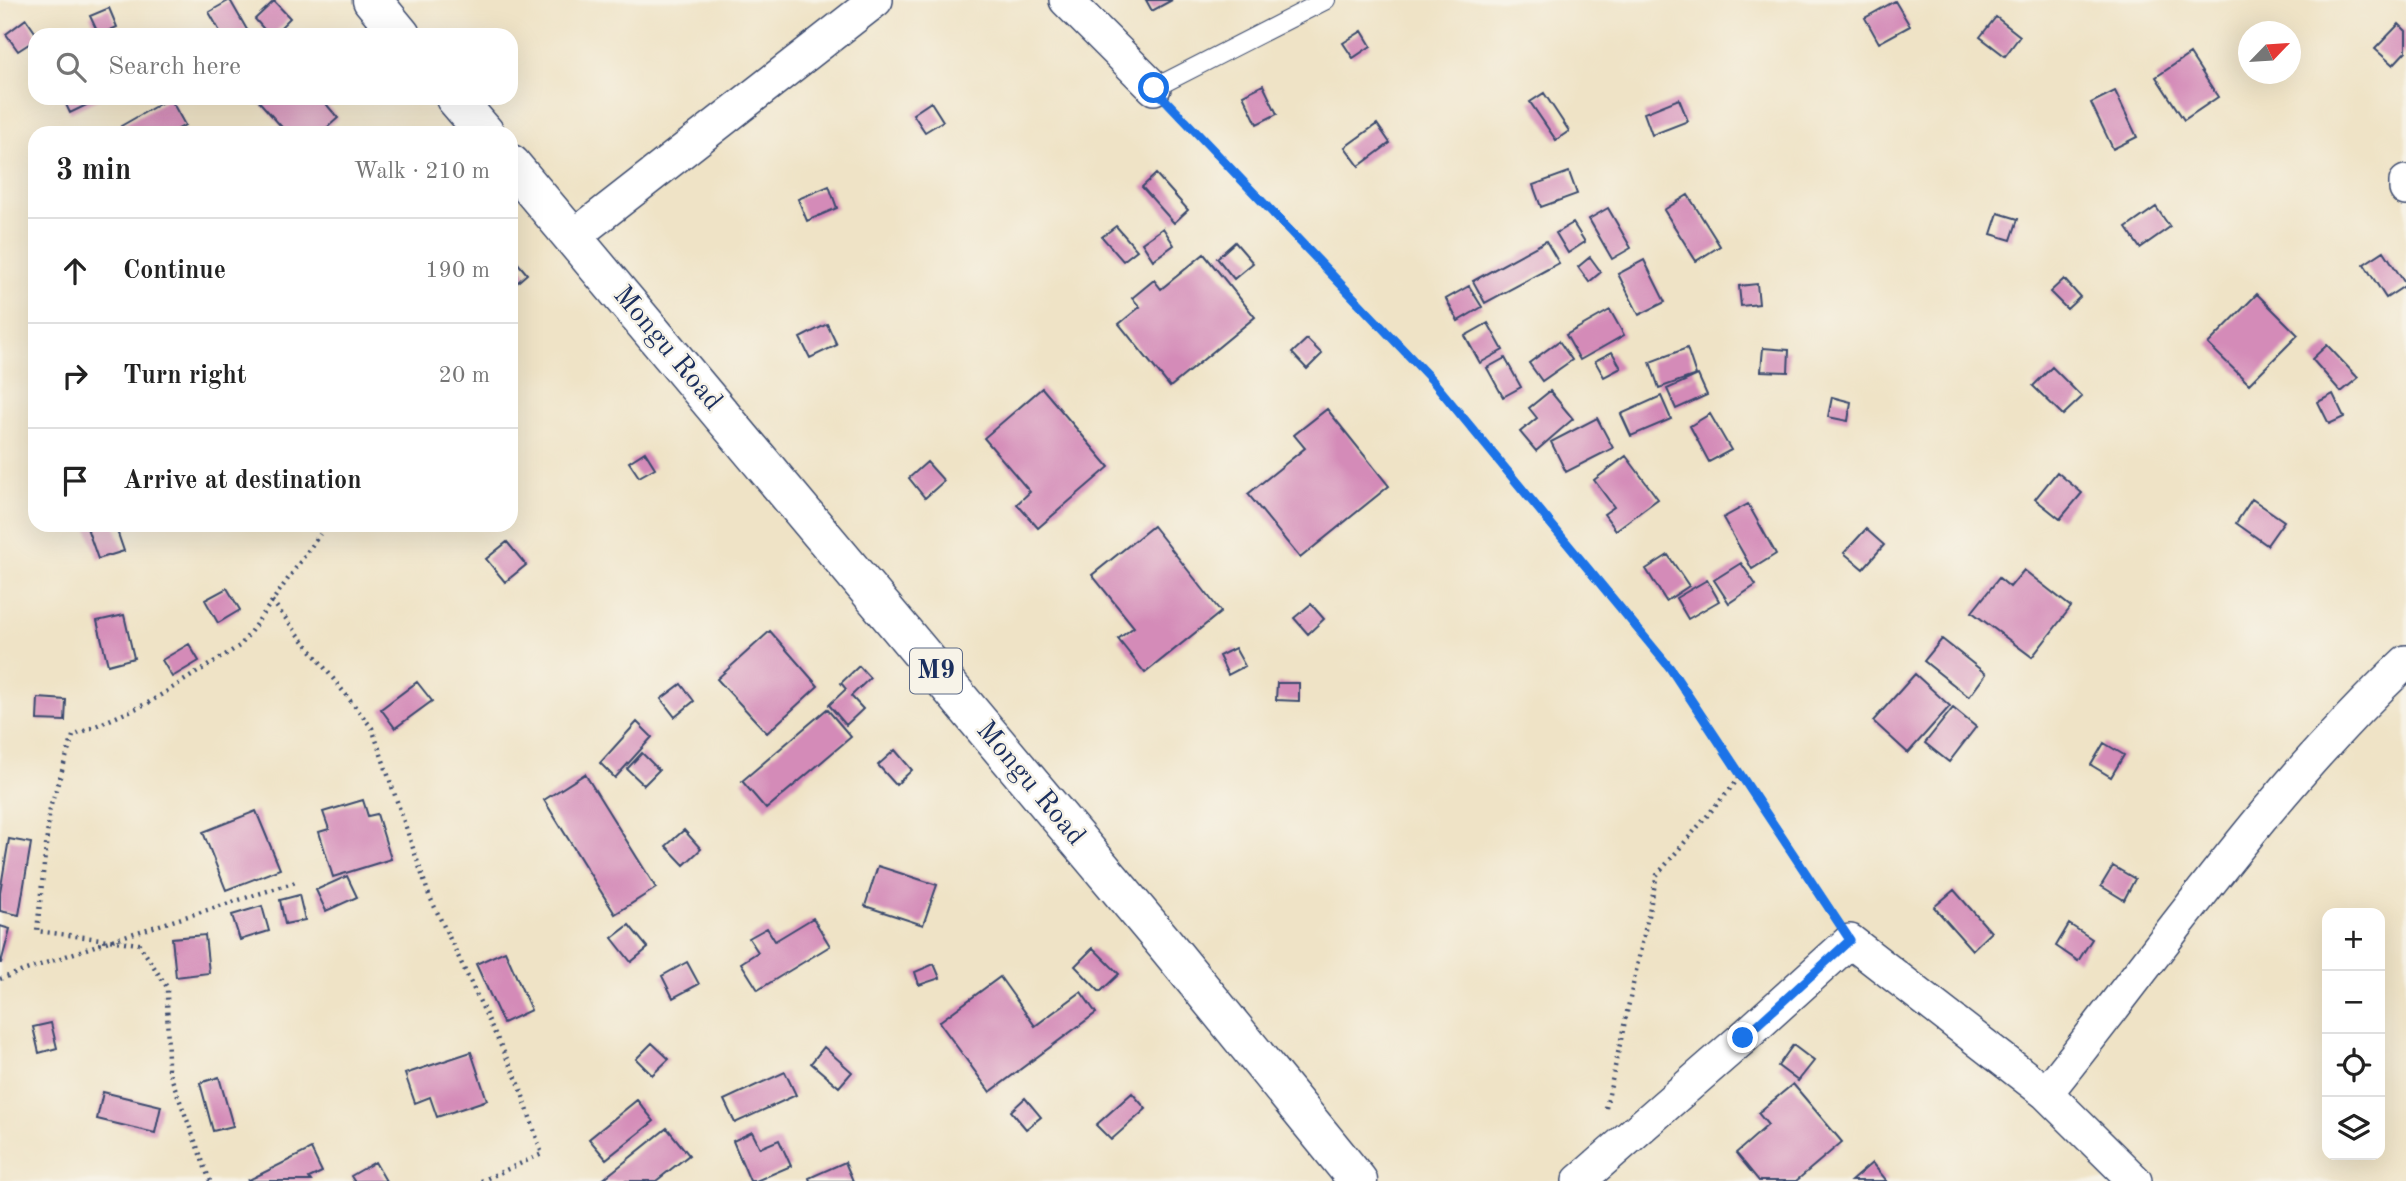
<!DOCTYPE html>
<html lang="en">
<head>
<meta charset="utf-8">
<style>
  body { margin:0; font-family:"Old Standard TT",serif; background:#f2f2f2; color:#222 }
  .controls { position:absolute; right:21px; bottom:21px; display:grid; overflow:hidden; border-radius:14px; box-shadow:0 7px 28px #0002 }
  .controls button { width:63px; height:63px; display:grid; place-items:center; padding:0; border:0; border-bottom:2px solid #e0e0e0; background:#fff; color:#222; font:35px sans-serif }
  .compass { position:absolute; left:2238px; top:21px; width:63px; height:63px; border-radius:50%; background:#fff; box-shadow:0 7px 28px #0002; rotate:65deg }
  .stop { position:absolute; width:21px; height:21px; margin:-16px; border:5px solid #1a73e8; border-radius:50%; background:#fff }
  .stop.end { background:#1a73e8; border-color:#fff; box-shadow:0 2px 7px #0008 }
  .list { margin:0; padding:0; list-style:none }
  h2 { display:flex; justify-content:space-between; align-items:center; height:91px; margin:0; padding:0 28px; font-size:30px }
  h2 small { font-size:23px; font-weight:400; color:#767676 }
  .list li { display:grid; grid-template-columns:46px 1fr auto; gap:21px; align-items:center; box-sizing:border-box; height:105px; padding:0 28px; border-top:2px solid #e0e0e0 }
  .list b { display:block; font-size:26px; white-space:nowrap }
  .list em { font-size:23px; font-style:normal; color:#767676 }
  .icon { flex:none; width:38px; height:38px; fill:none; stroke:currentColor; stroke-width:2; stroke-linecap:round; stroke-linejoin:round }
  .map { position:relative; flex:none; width:2406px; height:1181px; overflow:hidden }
  .search { position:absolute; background:#fff; box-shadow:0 7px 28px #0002; left:28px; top:28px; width:490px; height:77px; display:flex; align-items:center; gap:18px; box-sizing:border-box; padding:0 24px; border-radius:21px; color:#767676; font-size:26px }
  .panel { position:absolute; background:#fff; box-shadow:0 7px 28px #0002; left:28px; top:126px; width:490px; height:406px; border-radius:21px }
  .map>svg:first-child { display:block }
  .building { fill:#d48bb8 }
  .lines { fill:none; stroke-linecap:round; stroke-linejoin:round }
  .service-casing { stroke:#3b4a6e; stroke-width:20 }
  .minor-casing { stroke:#3b4a6e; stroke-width:36 }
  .primary-casing { stroke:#3b4a6e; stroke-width:41 }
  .path { stroke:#3b4a6e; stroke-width:4.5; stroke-dasharray:2 5; stroke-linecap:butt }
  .service { stroke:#fff; stroke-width:18 }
  .minor { stroke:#fff; stroke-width:33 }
  .primary { stroke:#fff; stroke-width:38 }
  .route { stroke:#1a73e8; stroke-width:9 }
  .labels { text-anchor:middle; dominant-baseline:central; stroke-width:5; stroke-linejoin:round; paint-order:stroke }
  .shield { fill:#f7f3e8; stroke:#5d6a87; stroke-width:2 }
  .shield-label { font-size:26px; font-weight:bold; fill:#1b2f5e }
  .street-label { font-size:28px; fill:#1b2f5e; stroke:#f7f3e8 }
</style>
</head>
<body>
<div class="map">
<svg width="2406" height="1181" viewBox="0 0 2406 1181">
  <rect width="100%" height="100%" fill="#f7f3e8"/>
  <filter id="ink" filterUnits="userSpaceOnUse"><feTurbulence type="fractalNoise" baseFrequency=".0143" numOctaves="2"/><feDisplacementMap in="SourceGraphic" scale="14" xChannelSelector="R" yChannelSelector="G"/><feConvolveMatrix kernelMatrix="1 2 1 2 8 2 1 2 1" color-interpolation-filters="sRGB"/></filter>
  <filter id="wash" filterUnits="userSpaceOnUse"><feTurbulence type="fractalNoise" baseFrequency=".00686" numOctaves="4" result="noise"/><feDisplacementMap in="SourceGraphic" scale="28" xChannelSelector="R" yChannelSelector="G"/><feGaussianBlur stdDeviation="1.57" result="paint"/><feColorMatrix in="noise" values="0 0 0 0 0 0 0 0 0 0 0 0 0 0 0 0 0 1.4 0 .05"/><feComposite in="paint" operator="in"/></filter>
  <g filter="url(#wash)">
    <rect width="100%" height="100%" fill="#efe3c6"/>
    <g id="blocks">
      <!-- building -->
      <path class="building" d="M230 0 250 35H222L209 12Z
        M1146 0H1172L1152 11Z
        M274 1 290 18 273 35H269L255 19Z
        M1895 1 1910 26 1879 43 1865 18Z
        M109 8 117 27 99 35 90 16Z
        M1996 17 2020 36 2005 56 1980 37Z
        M26 19 37 35H35V40L18 51 6 34Z
        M2399 24 2406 31V51L2393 65 2375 49Z
        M1362 31 1371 46 1353 58 1343 43Z
        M2190 54 2218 97 2184 120 2156 77Z
        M1263 85 1277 114 1257 124 1243 95Z
        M2115 91 2137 137 2113 149 2091 103Z
        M1544 93 1569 131 1556 140 1530 102Z
        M63 98H101L70 113Z
        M170 98 185 125 171 133H125L121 126Z
        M256 98H321L338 118 321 133H287Z
        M1679 99 1688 121 1652 135 1644 113Z
        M931 102 943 121 925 132 913 114Z
        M1377 124 1390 143 1359 166 1345 147Z
        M1569 172 1577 194 1541 207 1533 185Z
        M1156 174 1188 210 1174 223 1142 187Z
        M829 186 837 208 807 221 798 199Z
        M1688 195 1720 246 1696 261 1664 210Z
        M2156 207 2170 227 2140 248 2126 228Z
        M1608 208 1631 248 1612 259 1589 219Z
        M1998 213 2018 219 2011 240 1991 234Z
        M1573 223 1585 242 1568 253 1556 233Z
        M1116 226 1137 250 1123 261 1102 237Z
        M1163 228 1174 245 1153 260 1142 243Z
        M1546 241 1559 263 1485 303 1473 281Z
        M1235 242 1253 263 1234 279 1217 258Z
        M2384 251 2406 285 2386 298 2364 264Z
        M1204 254 1255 317 1170 387 1119 324 1140 307 1132 298 1154 280 1161 289Z
        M511 255 527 274 511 288Z
        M1590 257 1601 272 1589 282 1578 267Z
        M1644 260 1665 302 1639 315 1618 274Z
        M2064 279 2080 297 2067 309 2050 292Z
        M1757 284 1759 304 1741 306 1739 286Z
        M1469 286 1482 307 1458 321 1446 299Z
        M2257 294 2298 335 2249 384 2208 344Z
        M1610 310 1624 335 1580 360 1566 335Z
        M1488 323 1503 350 1480 363 1465 336Z
        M827 324 837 345 810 358 800 338Z
        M1307 339 1322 354 1307 369 1292 353Z
        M1559 341 1572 360 1542 381 1529 363Z
        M2327 345 2358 378 2341 392 2312 359Z
        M1687 348 1696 375 1659 388 1650 362Z
        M1763 348 1789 350 1788 372 1761 371Z
        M1612 352 1621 368 1604 377 1595 361Z
        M1505 358 1521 387 1503 397 1487 368Z
        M2052 367 2082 397 2063 415 2033 386Z
        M1698 375 1707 395 1676 409 1667 389Z
        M1042 388 1109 467 1038 528 1017 504 1030 492 984 438Z
        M1550 391 1573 419 1536 451 1520 432 1537 418 1529 408Z
        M2333 394 2344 417 2329 424 2318 402Z
        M1661 396 1671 419 1631 436 1621 414Z
        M1832 397 1851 402 1848 421 1828 417Z
        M1327 409 1389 486 1300 558 1248 494 1305 448 1294 435Z
        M1710 414 1731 450 1709 462 1690 426Z
        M1597 418 1613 448 1566 472 1551 442Z
        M645 452 655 468 639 477 629 462Z
        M1626 456 1658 499 1616 530 1604 514 1614 507 1594 480Z
        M927 462 944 481 925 498 909 478Z
        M2057 472 2082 493 2060 519 2035 499Z
        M2252 499 2284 521 2267 545 2236 523Z
        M1748 504 1776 554 1752 569 1723 518Z
        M86 525H115L124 551 98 559Z
        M1153 526 1221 612 1145 673 1118 639 1134 627 1092 575Z
        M1866 529 1884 545 1863 569 1844 553Z
        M507 542 526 565 505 582 486 559Z
        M1668 555 1689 586 1666 601 1646 569Z
        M1741 563 1756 585 1729 603 1714 580Z
        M2024 570 2071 607 2032 657 1972 612 1999 578 2010 587Z
        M1707 580 1719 601 1688 619 1676 598Z
        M227 588 240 610 218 623 205 600Z
        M1311 604 1324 619 1308 634 1294 618Z
        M124 615 134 658 108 665 97 621Z
        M770 631 818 686 767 733 717 679Z
        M1942 639 1986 674 1969 697 1924 661Z
        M189 644 199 661 172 677 162 660Z
        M1235 648 1245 666 1228 675 1219 656Z
        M859 666 870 678 851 696 863 709 846 725 829 705 846 689 841 683Z
        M1915 674 1950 706 1908 753 1873 721Z
        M417 682 432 701 395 728 381 709Z
        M1277 683H1299V701L1276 700Z
        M681 684 694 701 675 717 661 699Z
        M38 698 66 700 65 721 37 720Z
        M1953 708 1976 727 1949 762 1925 743Z
        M827 709 851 737 766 809 742 781Z
        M637 722 652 737 615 778 600 763Z
        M2104 743 2124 755 2111 777 2091 765Z
        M895 750 912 770 896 785 878 765Z
        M642 753 659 770 644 785 627 769Z
        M585 774 656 888 615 914 544 800Z
        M363 800 368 816 377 814 391 859 333 877 319 832 329 829 323 812Z
        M256 811 280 869 226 890 203 832Z
        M684 830 701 849 684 865 666 846Z
        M9 839 31 843 19 915 0 911V892Z
        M878 866 937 885 923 925 865 906Z
        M2113 866 2135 879 2124 900 2101 886Z
        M347 876 357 897 326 911 316 890Z
        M1954 890 1991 932 1972 950 1934 907Z
        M299 895 305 920 285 924 280 900Z
        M262 906 269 931 240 940 232 915Z
        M813 918 830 946 758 990 741 963 758 952 749 938 767 928 775 941Z
        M2069 924 2092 939 2078 961 2056 946Z
        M629 925 648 948 631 962 612 938Z
        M0 926 10 929 1 963H0Z
        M205 935 209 973 176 977 172 938Z
        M1093 948 1119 974 1100 992 1075 966Z
        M505 951 531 1010 503 1023 476 964Z
        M687 962 699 984 673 998 662 976Z
        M934 964 940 978 919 985 915 972Z
        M1000 977 1035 1026 1081 992 1096 1013 990 1092 939 1022Z
        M51 1023 57 1048 39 1053 33 1027Z
        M652 1043 669 1059 652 1075 636 1059Z
        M1793 1045 1814 1061 1798 1081 1778 1066Z
        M824 1047 852 1072 839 1087 811 1063Z
        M471 1052 487 1100 437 1117 430 1097 415 1103 405 1074Z
        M785 1072 796 1095 735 1123 724 1100Z
        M219 1077 233 1126 213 1131 200 1083Z
        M1793 1084 1842 1142 1796 1181H1759L1736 1153 1768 1125 1758 1113Z
        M103 1092 161 1106 155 1133 97 1119Z
        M1132 1093 1146 1109 1111 1140 1096 1125Z
        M1025 1098 1041 1117 1026 1129 1011 1111Z
        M637 1100 654 1121 606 1159 589 1139Z
        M667 1128 689 1155 656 1181H601Z
        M752 1132 760 1148 779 1140 791 1166 756 1181H750L733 1141Z
        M311 1149 322 1172 309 1178 311 1181H247Z
        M375 1162 386 1181H354L351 1176Z
        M845 1162 853 1181H810L809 1178Z
        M1872 1163 1887 1181H1851Z"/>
    </g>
  </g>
  <g filter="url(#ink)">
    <use href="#blocks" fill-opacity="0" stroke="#3b4a6e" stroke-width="2"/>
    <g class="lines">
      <defs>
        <path id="service" d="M1154 88 1326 0"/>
        <path id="minor" d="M1066 0 1154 88
          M2406 182V189
          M573 237 876 0
          M2046 1093C2164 946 2268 792 2406 662
          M1579 1181 1743 1038 1850 941 2046 1093 2135 1181"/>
        <path id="primary" d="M372 0 401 35
          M455 98 485 133
          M511 164 1166 945 1358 1181"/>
      </defs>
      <!-- service casing -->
      <use href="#service" class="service-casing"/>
      <!-- minor casing -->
      <use href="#minor" class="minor-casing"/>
      <!-- primary casing -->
      <use href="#primary" class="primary-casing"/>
      <!-- path -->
      <path class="path" d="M1177 112 1432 380 1670 668 1830 911
        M272 601 372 728 429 895 519 1084 542 1154 481 1181
        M0 979 109 941 296 882
        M1606 1108 1657 875 1740 777
        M210 1181 168 1069 167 987 139 944 37 931 50 808 73 736 148 703 241 645 320 534"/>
      <!-- service -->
      <use href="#service" class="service"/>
      <!-- minor -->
      <use href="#minor" class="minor"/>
      <!-- primary -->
      <use href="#primary" class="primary"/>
    </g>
  </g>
  <g class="lines" filter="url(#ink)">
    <!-- route -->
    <path class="route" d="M1154 88 1432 380 1670 668 1850 940 1743 1038"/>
  </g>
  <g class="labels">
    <!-- shield labels -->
    <rect class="shield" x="910" y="648.5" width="52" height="45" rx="5"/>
    <g class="shield-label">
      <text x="936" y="671">M9</text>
    </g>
    <!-- street labels -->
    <g class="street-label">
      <text transform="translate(667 349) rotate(50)">Mongu Road</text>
      <text transform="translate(1030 784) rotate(50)">Mongu Road</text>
    </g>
  </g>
</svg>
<div class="controls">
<button>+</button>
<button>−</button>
<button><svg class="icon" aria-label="locate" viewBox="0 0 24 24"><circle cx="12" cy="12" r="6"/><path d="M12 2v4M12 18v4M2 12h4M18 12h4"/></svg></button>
<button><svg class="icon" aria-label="layers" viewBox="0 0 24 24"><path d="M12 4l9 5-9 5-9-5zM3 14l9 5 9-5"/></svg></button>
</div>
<svg class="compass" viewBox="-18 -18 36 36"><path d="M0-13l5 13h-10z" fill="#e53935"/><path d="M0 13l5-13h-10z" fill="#767676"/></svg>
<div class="stop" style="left:1154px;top:88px"></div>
<div class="stop end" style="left:1743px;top:1038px"></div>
<div class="search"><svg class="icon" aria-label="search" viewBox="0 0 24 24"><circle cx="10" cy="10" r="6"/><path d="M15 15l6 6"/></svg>Search here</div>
<section class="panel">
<h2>3 min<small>Walk · 210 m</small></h2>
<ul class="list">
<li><svg class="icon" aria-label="ahead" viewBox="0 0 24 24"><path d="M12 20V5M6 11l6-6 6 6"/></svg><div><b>Continue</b></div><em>190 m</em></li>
<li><svg class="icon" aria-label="right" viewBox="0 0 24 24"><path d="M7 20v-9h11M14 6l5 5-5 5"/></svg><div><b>Turn right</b></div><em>20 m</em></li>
<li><svg class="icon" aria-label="arrive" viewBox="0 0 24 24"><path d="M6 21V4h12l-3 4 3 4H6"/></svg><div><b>Arrive at destination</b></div></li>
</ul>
</section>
</div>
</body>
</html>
